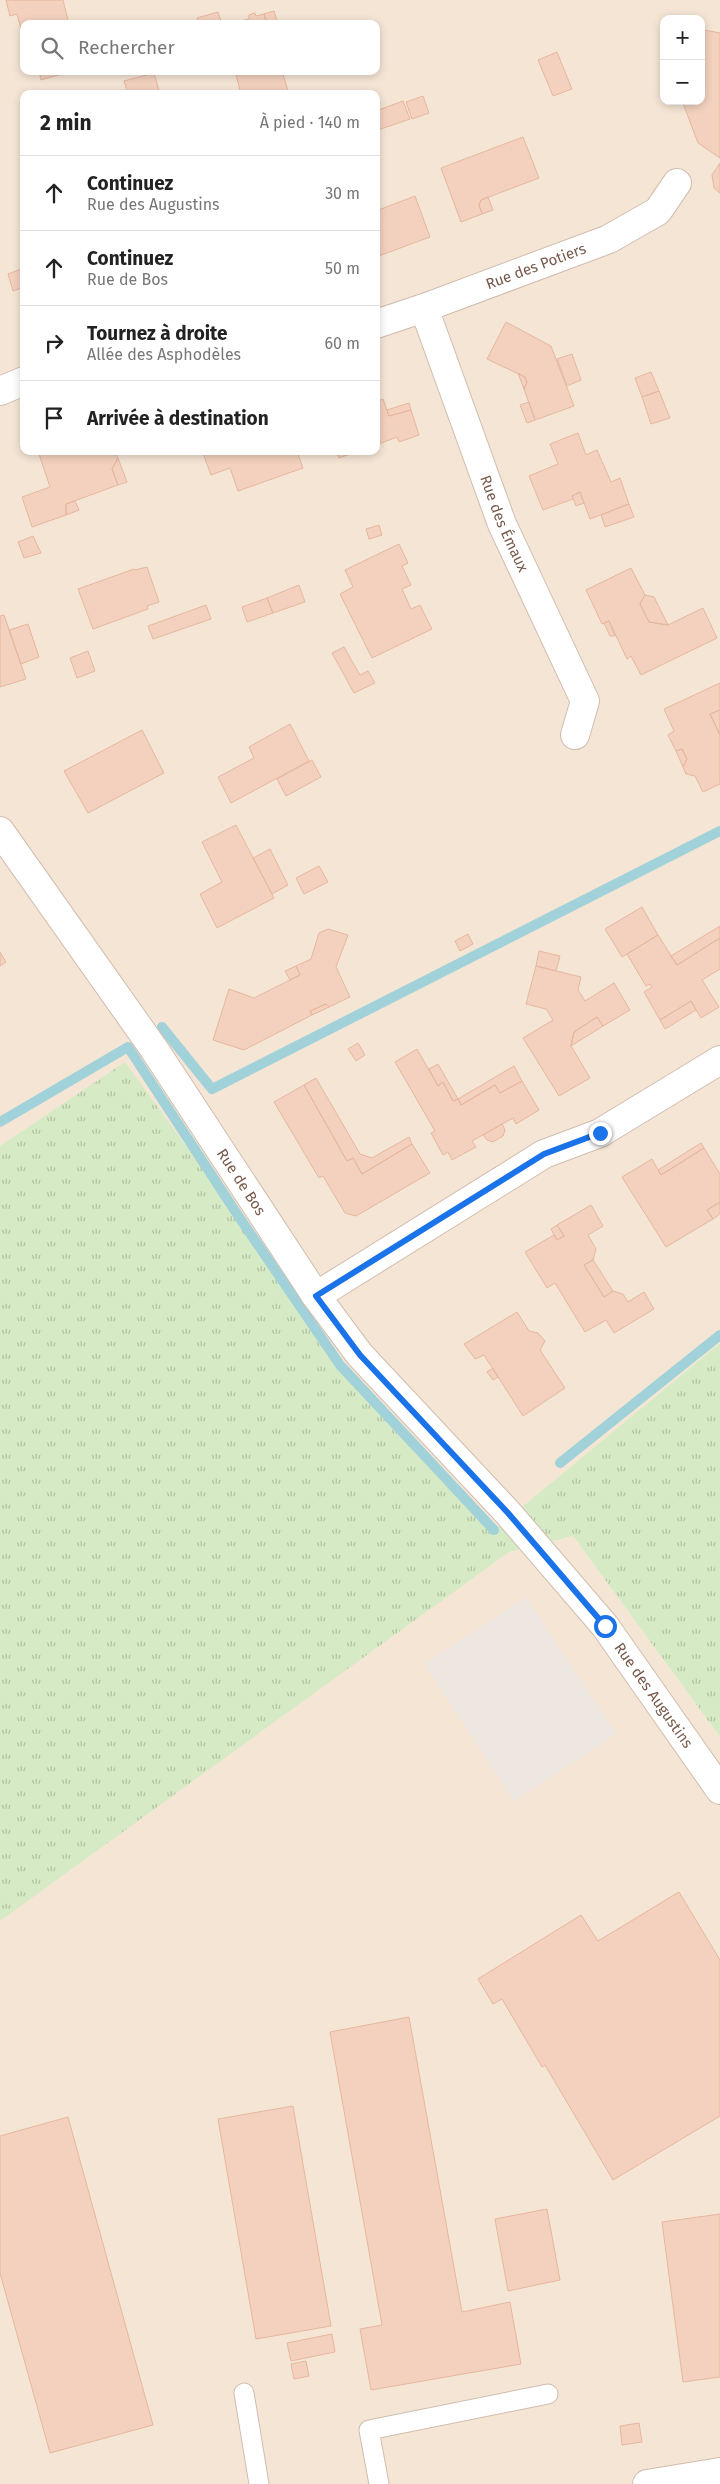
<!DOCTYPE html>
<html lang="fr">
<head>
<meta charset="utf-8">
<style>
  body { margin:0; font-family:"Fira Sans",sans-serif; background:#f6f6f6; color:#222 }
  .controls { position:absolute; right:15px; top:15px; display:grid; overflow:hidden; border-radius:10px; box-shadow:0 2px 8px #0003 }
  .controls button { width:45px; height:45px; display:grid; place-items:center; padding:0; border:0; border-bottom:1px solid #e0e0e0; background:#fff; color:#222; font:25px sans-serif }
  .stop { position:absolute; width:15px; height:15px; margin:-11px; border:4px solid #1a73e8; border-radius:50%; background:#fff }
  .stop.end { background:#1a73e8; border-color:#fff; box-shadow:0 1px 5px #0008 }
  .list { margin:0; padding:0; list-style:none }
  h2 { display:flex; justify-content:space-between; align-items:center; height:65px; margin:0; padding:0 20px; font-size:21px }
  h2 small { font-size:16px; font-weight:400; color:#767676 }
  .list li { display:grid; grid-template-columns:32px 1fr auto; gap:15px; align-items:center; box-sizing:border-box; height:75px; padding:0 20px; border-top:1px solid #e0e0e0 }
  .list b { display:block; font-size:19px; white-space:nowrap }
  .list p { margin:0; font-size:16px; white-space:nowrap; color:#767676 }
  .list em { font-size:16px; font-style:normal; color:#767676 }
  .icon { flex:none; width:28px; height:28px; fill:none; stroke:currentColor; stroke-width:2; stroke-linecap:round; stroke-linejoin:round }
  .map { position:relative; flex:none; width:720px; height:2484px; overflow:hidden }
  .search { position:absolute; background:#fff; box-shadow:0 2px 8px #0003; left:20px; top:20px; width:360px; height:55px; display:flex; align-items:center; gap:12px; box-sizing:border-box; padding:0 18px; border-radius:10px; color:#767676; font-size:19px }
  .panel { position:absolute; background:#fff; box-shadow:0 2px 8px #0003; left:20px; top:90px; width:360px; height:365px; border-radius:10px }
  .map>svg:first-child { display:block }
  .residential { fill:#f5e5d5; fill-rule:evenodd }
  .industrial { fill:#ede6e1 }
  .grass { fill:url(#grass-tufts) }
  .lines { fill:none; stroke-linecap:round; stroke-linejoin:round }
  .stream { stroke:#a1d2d9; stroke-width:10 }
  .building { fill:#f3d1be; stroke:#e6b79e }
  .lane-casing { stroke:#d1bdaf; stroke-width:21 }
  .street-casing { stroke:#d1bdaf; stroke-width:30 }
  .lane { stroke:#fff; stroke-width:19 }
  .street { stroke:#fff; stroke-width:28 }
  .route { stroke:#1a73e8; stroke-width:6 }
  .labels { text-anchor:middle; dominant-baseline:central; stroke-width:4.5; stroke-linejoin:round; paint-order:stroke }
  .street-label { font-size:15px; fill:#77594b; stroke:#fff8ee }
</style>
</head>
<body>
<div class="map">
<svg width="720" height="2484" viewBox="0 0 720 2484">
  <defs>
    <pattern id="grass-tufts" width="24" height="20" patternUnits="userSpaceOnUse" patternTransform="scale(1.25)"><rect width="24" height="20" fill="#d6ebc5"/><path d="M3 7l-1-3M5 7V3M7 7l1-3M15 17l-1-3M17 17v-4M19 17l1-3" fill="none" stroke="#b2c1a2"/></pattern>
  </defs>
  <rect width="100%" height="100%" fill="#fdf4e7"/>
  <!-- residential -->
  <path class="residential" d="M0 0H720V1343L494 1530 509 1552 573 1536 720 1737V2484H0ZM664 19H701V101H664ZM24 24H376V71H24ZM24 94H376V451H24Z"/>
  <!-- industrial -->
  <path class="industrial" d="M526 1597 616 1734 514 1801 424 1664Z"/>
  <!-- grass -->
  <path class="grass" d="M125 1062 347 1367 494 1530 720 1343V1737L573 1536 509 1552 0 1921V1146Z"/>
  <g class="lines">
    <!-- stream -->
    <path class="stream" d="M162 1027 212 1089 720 831
      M0 1122 128 1047 239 1217 340 1365 494 1530
      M560 1463 720 1335"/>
  </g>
  <!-- building -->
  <path class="building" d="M6 0H63L69 24H24V40L17 14 10 16Z
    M274 11 278 24H267L264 14Z
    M218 12 222 24H199L197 18Z
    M255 13 256 16 264 14 267 24H228L249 19V15Z
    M704 30 720 33V158L698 143 683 103 701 101V49Z
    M557 52 572 89 553 96 538 60Z
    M39 71H72L41 80Z
    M235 71H282L289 94H241Z
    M154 73 160 94H128L124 81Z
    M423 96 429 113 412 119 406 102Z
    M403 101 410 119 378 130 376 111Z
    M523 137 539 178 481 200 479 205 482 214 461 222 441 168Z
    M720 163V193L714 188 712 175Z
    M415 196 430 237 376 257V211Z
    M488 197 493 210 482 214 479 205 481 200Z
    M24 268V287L13 291 8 274Z
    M506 322 551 346 574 406 535 420 524 389 527 382 525 377 487 359Z
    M572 354 581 380 567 386 557 359Z
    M651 372 659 391 642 397 635 378Z
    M518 373 525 377 527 382 524 389Z
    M659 391 670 418 651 424 642 397Z
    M383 399 389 416 411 410 419 435 399 442 397 437 376 445V402Z
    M529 402 535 420 527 423 520 405Z
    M409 403 411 410 389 416 387 410Z
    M578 433 586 455 597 450 611 482 620 478 629 504 590 519 580 492 572 496 573 499 543 510 529 476 558 464 550 444Z
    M38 451H115L118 458 112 469 118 485 66 504V515L32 527 22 497 50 487Z
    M202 451H297L303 468 238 491 230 468 211 475Z
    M336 451H358L339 458Z
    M118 458 127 482 118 485 112 469Z
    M580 492 584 503 576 506 572 496Z
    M75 501 79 510 66 515V504Z
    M629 504 634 517 605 527 601 515Z
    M379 525 382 535 369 539 366 529Z
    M33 536 41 553 24 558 18 542Z
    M399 544 408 563 402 566 411 585 402 589 411 609 420 605 432 629 372 658 340 594 353 587 345 570Z
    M147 567 159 602 147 606 148 609 93 629 78 589 134 569 135 570Z
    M631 568 645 595 640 604 649 622 668 625 703 608 717 638 641 675 631 656 627 659 609 621 602 624 586 590Z
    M299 585 305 602 273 613 267 598Z
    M645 595 654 597 668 625 649 622 640 604Z
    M267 598 273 613 247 622 242 607Z
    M206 605 211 619 153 639 148 626Z
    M4 615 26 679 0 687V616Z
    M609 621 615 636H610L604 623Z
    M28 624 39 657 21 664 9 630Z
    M344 647 360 675 368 671 375 683 354 693 332 653Z
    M88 651 95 671 77 678 70 658Z
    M720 683V710L710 714 720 735V784L703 792 695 776 686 774 683 767 687 759 682 749 676 751 668 735 674 731 664 709Z
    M720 710V735L710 714Z
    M290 724 309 761 231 803 218 777 254 758 249 747Z
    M142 730 164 773 88 813 64 771Z
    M682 749 687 759 683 767 676 751Z
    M312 760 321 777 286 796 277 779Z
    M236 825 274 898 217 928 200 894 222 882 202 842Z
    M270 849 288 885 272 894 253 858Z
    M319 866 328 882 304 894 296 878Z
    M642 907 658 935 622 957 605 929Z
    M720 926V938L677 965 671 956Z
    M328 929 348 935 336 967 350 997 329 1007 326 1004 310 1011 312 1015 244 1050 213 1040 229 989 254 998 300 975 296 966 311 959 319 933Z
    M468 934 473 944 460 951 455 941Z
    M658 935 677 965 720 938V969L702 980 719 1007 701 1018 691 1001 660 1020 644 992 652 987 650 984 646 986 627 954Z
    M539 951 560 956 556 971 536 966Z
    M0 952 6 962 0 966Z
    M296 966 300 975 290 980 285 971Z
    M536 966 581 977 578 990 585 1001 614 983 630 1010 603 1026 597 1017 574 1032 571 1046 590 1078 559 1096 523 1038 553 1020 546 1009 526 1004Z
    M691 1001 696 1010 665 1029 660 1020Z
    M326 1004 329 1007 312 1015 310 1011Z
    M597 1017 603 1026 571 1046 574 1032Z
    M358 1043 365 1055 356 1061 348 1049Z
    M417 1049 438 1086 443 1082 453 1101 458 1099 461 1105 495 1085 500 1093 522 1081 539 1110 516 1124 513 1118 472 1141 476 1147 452 1160 448 1152 443 1155 431 1133 435 1131 395 1062Z
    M438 1064 458 1099 453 1101 443 1082 438 1086 429 1069Z
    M514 1066 522 1081 500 1093 495 1085 461 1105 458 1099Z
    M316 1078 360 1154 372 1158 409 1137 412 1144 362 1174 353 1158 347 1161 304 1085Z
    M304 1085 347 1161 353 1158 362 1174 412 1144 430 1173 356 1216 345 1213 323 1176 319 1178 274 1102Z
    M502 1124 505 1130 503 1136 493 1142 487 1140 483 1135Z
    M701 1143 704 1148 661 1175 658 1170Z
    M704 1148 720 1174V1202L707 1210 713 1219 666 1247 622 1177 652 1159 661 1175Z
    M720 1202V1214L713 1219 707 1210Z
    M591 1205 603 1226 588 1235 596 1249 593 1260 584 1265 604 1297 613 1291 623 1294 628 1302 644 1292 654 1309 614 1333 606 1320 585 1332 555 1283 547 1288 525 1252 554 1235 557 1240 564 1236 557 1225Z
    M557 1225 564 1236 557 1240 551 1229Z
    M593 1260 613 1291 604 1297 584 1265Z
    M517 1312 529 1331 538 1333 545 1341 540 1350 565 1388 523 1416 484 1355 475 1359 464 1344Z
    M493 1368 498 1377 493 1380 487 1372Z
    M679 1892 720 1960V2116L613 2180 545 2065 542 2067 502 1999 493 2004 478 1979 581 1915 598 1941Z
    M409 2017 462 2312 510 2302 521 2364 371 2390 360 2329 382 2325 330 2032Z
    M293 2106 331 2326 256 2339 218 2119Z
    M68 2117 153 2425 50 2453 0 2273V2136Z
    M547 2209 560 2280 508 2291 495 2219Z
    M720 2214V2377L683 2382 662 2222Z
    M332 2334 335 2352 291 2361 287 2343Z
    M306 2361 309 2376 294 2379 291 2364Z
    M639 2423 642 2442 622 2445 620 2426Z"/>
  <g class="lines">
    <defs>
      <path id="lane" d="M244 2393 259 2484
        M379 2484 369 2430 548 2394"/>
      <g id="street">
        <path id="s1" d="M424 308 502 524 585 701 575 735"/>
        <path id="s2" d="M376 324 424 308 609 239 658 211 677 183"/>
        <path d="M0 391 24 381"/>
        <path id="s3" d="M0 831 154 1049 316 1296 360 1355 508 1513 605 1626 720 1790"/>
        <path d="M316 1296 544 1154 600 1133 720 1060"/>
        <path d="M647 2484 720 2472"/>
      </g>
    </defs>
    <!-- lane casing -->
    <use href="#lane" class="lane-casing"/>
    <!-- street casing -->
    <use href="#street" class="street-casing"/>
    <!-- lane -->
    <use href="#lane" class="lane"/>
    <!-- street -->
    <use href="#street" class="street"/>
  </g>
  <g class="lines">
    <!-- route -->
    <path class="route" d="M600 1133 544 1154 316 1296 360 1355 508 1513 605 1626"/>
  </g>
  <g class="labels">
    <!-- street labels -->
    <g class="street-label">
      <text stroke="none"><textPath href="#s2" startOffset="170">Rue des Potiers</textPath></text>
      <text stroke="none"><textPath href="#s1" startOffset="230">Rue des Émaux</textPath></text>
      <text stroke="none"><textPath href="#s3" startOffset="426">Rue de Bos</textPath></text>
      <text stroke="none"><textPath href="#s3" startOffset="1086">Rue des Augustins</textPath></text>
    </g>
  </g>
</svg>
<div class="controls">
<button>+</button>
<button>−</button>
</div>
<div class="stop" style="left:605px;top:1626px"></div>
<div class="stop end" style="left:600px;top:1133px"></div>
<div class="search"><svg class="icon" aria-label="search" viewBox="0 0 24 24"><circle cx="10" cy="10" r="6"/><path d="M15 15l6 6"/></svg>Rechercher</div>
<section class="panel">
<h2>2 min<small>À pied · 140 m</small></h2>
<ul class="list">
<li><svg class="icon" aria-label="ahead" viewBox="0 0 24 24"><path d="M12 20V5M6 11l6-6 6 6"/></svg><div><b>Continuez</b><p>Rue des Augustins</p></div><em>30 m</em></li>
<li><svg class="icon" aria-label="ahead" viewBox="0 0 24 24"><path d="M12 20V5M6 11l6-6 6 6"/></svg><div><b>Continuez</b><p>Rue de Bos</p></div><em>50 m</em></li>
<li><svg class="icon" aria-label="right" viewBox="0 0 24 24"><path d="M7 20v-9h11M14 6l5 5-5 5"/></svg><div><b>Tournez à droite</b><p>Allée des Asphodèles</p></div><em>60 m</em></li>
<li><svg class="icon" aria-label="arrive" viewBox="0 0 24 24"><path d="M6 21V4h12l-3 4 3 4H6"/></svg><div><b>Arrivée à destination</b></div></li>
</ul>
</section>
</div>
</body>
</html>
